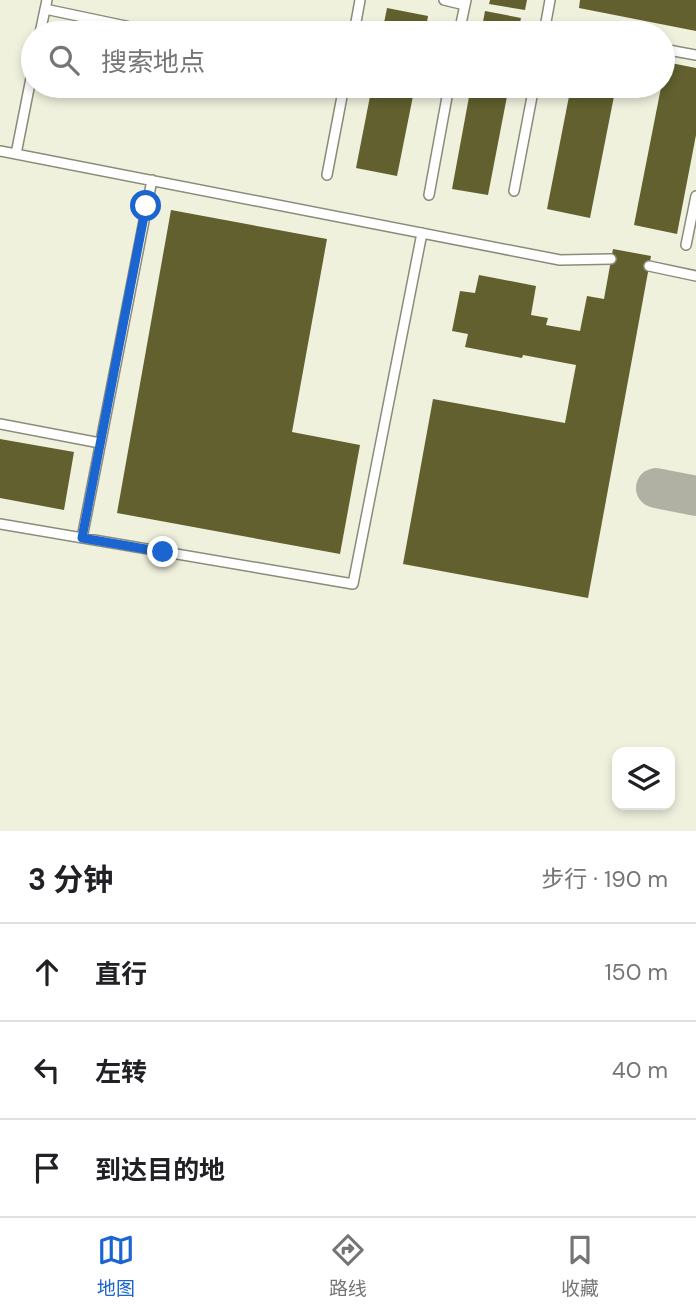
<!DOCTYPE html>
<html lang="zh">
<head>
<meta charset="utf-8">
<style>
  body { margin:0; font-family:"DM Sans","Noto Sans SC",sans-serif; background:#f6f6f6; color:#202124 }
  .controls { position:absolute; right:21px; bottom:21px; display:grid; overflow:hidden; border-radius:14px; box-shadow:0 4px 10px #0003 }
  .controls button { width:63px; height:63px; display:grid; place-items:center; padding:0; border:0; border-bottom:2px solid #e0e0e0; background:#fff; color:#202124; font:35px sans-serif }
  .stop { position:absolute; width:21px; height:21px; margin:-16px; border:5px solid #1a65d0; border-radius:50%; background:#fff }
  .stop.end { background:#1a65d0; border-color:#fff; box-shadow:0 2px 7px #0008 }
  .list { margin:0; padding:0; list-style:none }
  h2 { display:flex; justify-content:space-between; align-items:center; height:91px; margin:0; padding:0 28px; font-size:30px }
  h2 small { font-size:23px; font-weight:400; color:#757577 }
  .list li { display:grid; grid-template-columns:46px 1fr auto; gap:21px; align-items:center; box-sizing:border-box; height:98px; padding:0 28px; border-top:2px solid #e0e0e0 }
  .list b { display:block; font-size:26px; white-space:nowrap }
  .list em { font-size:23px; font-style:normal; color:#757577 }
  .icon { flex:none; width:38px; height:38px; fill:none; stroke:currentColor; stroke-width:2; stroke-linecap:round; stroke-linejoin:round }
  .map { position:relative; flex:none; width:696px; height:831px; overflow:hidden }
  .search { position:absolute; background:#fff; box-shadow:0 4px 10px #0003; left:21px; right:21px; top:21px; height:77px; display:flex; align-items:center; gap:18px; box-sizing:border-box; padding:0 24px; border-radius:38px; color:#757577; font-size:26px }
  .sheet { height:385px; background:#fff }
  nav { display:flex; justify-content:space-around; align-items:center; box-sizing:border-box; height:98px; border-top:2px solid #e0e0e0; background:#fff; font-size:19px; color:#757577 }
  nav a { display:grid; justify-items:center; gap:4px }
  nav .on { color:#1a65d0 }
  .map>svg:first-child { display:block }
  .lines { fill:none; stroke-linecap:round; stroke-linejoin:round }
  .taxiway { stroke:#b0b1a2; stroke-width:40 }
  .building { fill:#61602e }
  .lane-casing { stroke:#8a8b79; stroke-width:12 }
  .lane { stroke:#fff; stroke-width:9 }
  .route { stroke:#1a65d0; stroke-width:9 }
</style>
</head>
<body>
<div class="map">
<svg width="696" height="831" viewBox="0 0 696 831">
  <rect width="100%" height="100%" fill="#f0f1dd"/>
  <g class="lines">
    <!-- taxiway -->
    <path class="taxiway" d="M656 488 696 496"/>
  </g>
  <!-- building -->
  <path class="building" d="M490 0H527L525 10 489 4Z
    M580 0H696V31L579 8Z
    M387 8 428 16 425 33H382Z
    M485 11 521 18 518 33H481Z
    M666 62 696 68V135L677 234 634 225Z
    M372 86H415L397 176 356 168Z
    M471 86H509L488 195 452 189Z
    M571 86H616L590 218 547 209Z
    M171 210 327 239 292 432 360 445 340 554 117 513Z
    M613 249 651 256 588 598 403 564 433 399 565 423 576 365 523 355 522 358 465 347 468 334 452 331 460 291 475 293 479 275 536 286 531 315 548 318 546 325 580 331 587 296 604 299Z
    M0 439 74 452 64 510 0 498Z"/>
  <g class="lines">
    <defs>
      <path id="lane" d="M444 0 465 5
        M45 9 159 33
        M545 27 580 33
        M40 33 47 0
        M354 33 360 0
        M459 33 466 0
        M544 33 550 0
        M663 49 696 55
        M0 151 560 260 611 259
        M16 154 33 68
        M327 175 344 86
        M514 191 534 86
        M429 195 449 86
        M686 245 696 196
        M649 266 696 276
        M0 424 100 443
        M0 524 353 584 422 233
        M82 538 152 180"/>
    </defs>
    <!-- lane casing -->
    <use href="#lane" class="lane-casing"/>
    <!-- lane -->
    <use href="#lane" class="lane"/>
  </g>
  <g class="lines">
    <!-- route -->
    <path class="route" d="M146 206 82 538 163 552"/>
  </g>
</svg>
<div class="controls">
<button><svg class="icon" aria-label="layers" viewBox="0 0 24 24"><path d="M12 4l9 5-9 5-9-5zM3 14l9 5 9-5"/></svg></button>
</div>
<div class="stop" style="left:146px;top:206px"></div>
<div class="stop end" style="left:163px;top:552px"></div>
<div class="search"><svg class="icon" aria-label="search" viewBox="0 0 24 24"><circle cx="10" cy="10" r="6"/><path d="M15 15l6 6"/></svg>搜索地点</div>
</div>
<section class="sheet">
<h2>3 分钟<small>步行 · 190 m</small></h2>
<ul class="list">
<li><svg class="icon" aria-label="ahead" viewBox="0 0 24 24"><path d="M12 20V5M6 11l6-6 6 6"/></svg><div><b>直行</b></div><em>150 m</em></li>
<li><svg class="icon" aria-label="left" viewBox="0 0 24 24"><path d="M17 20v-9H6M10 6l-5 5 5 5"/></svg><div><b>左转</b></div><em>40 m</em></li>
<li><svg class="icon" aria-label="arrive" viewBox="0 0 24 24"><path d="M6 21V4h12l-3 4 3 4H6"/></svg><div><b>到达目的地</b></div></li>
</ul>
</section>
<nav>
<a class="on"><svg class="icon" aria-label="map" viewBox="0 0 24 24"><path d="M3 6l6-2 6 2 6-2v14l-6 2-6-2-6 2zM9 4v14M15 6v14"/></svg>地图</a>
<a><svg class="icon" aria-label="directions" viewBox="0 0 24 24"><path d="M12 3l9 9-9 9-9-9zM9 14v-3h6M13 9l2 2-2 2"/></svg>路线</a>
<a><svg class="icon" aria-label="saved" viewBox="0 0 24 24"><path d="M7 4h10v16l-5-4-5 4z"/></svg>收藏</a>
</nav>
</body>
</html>
